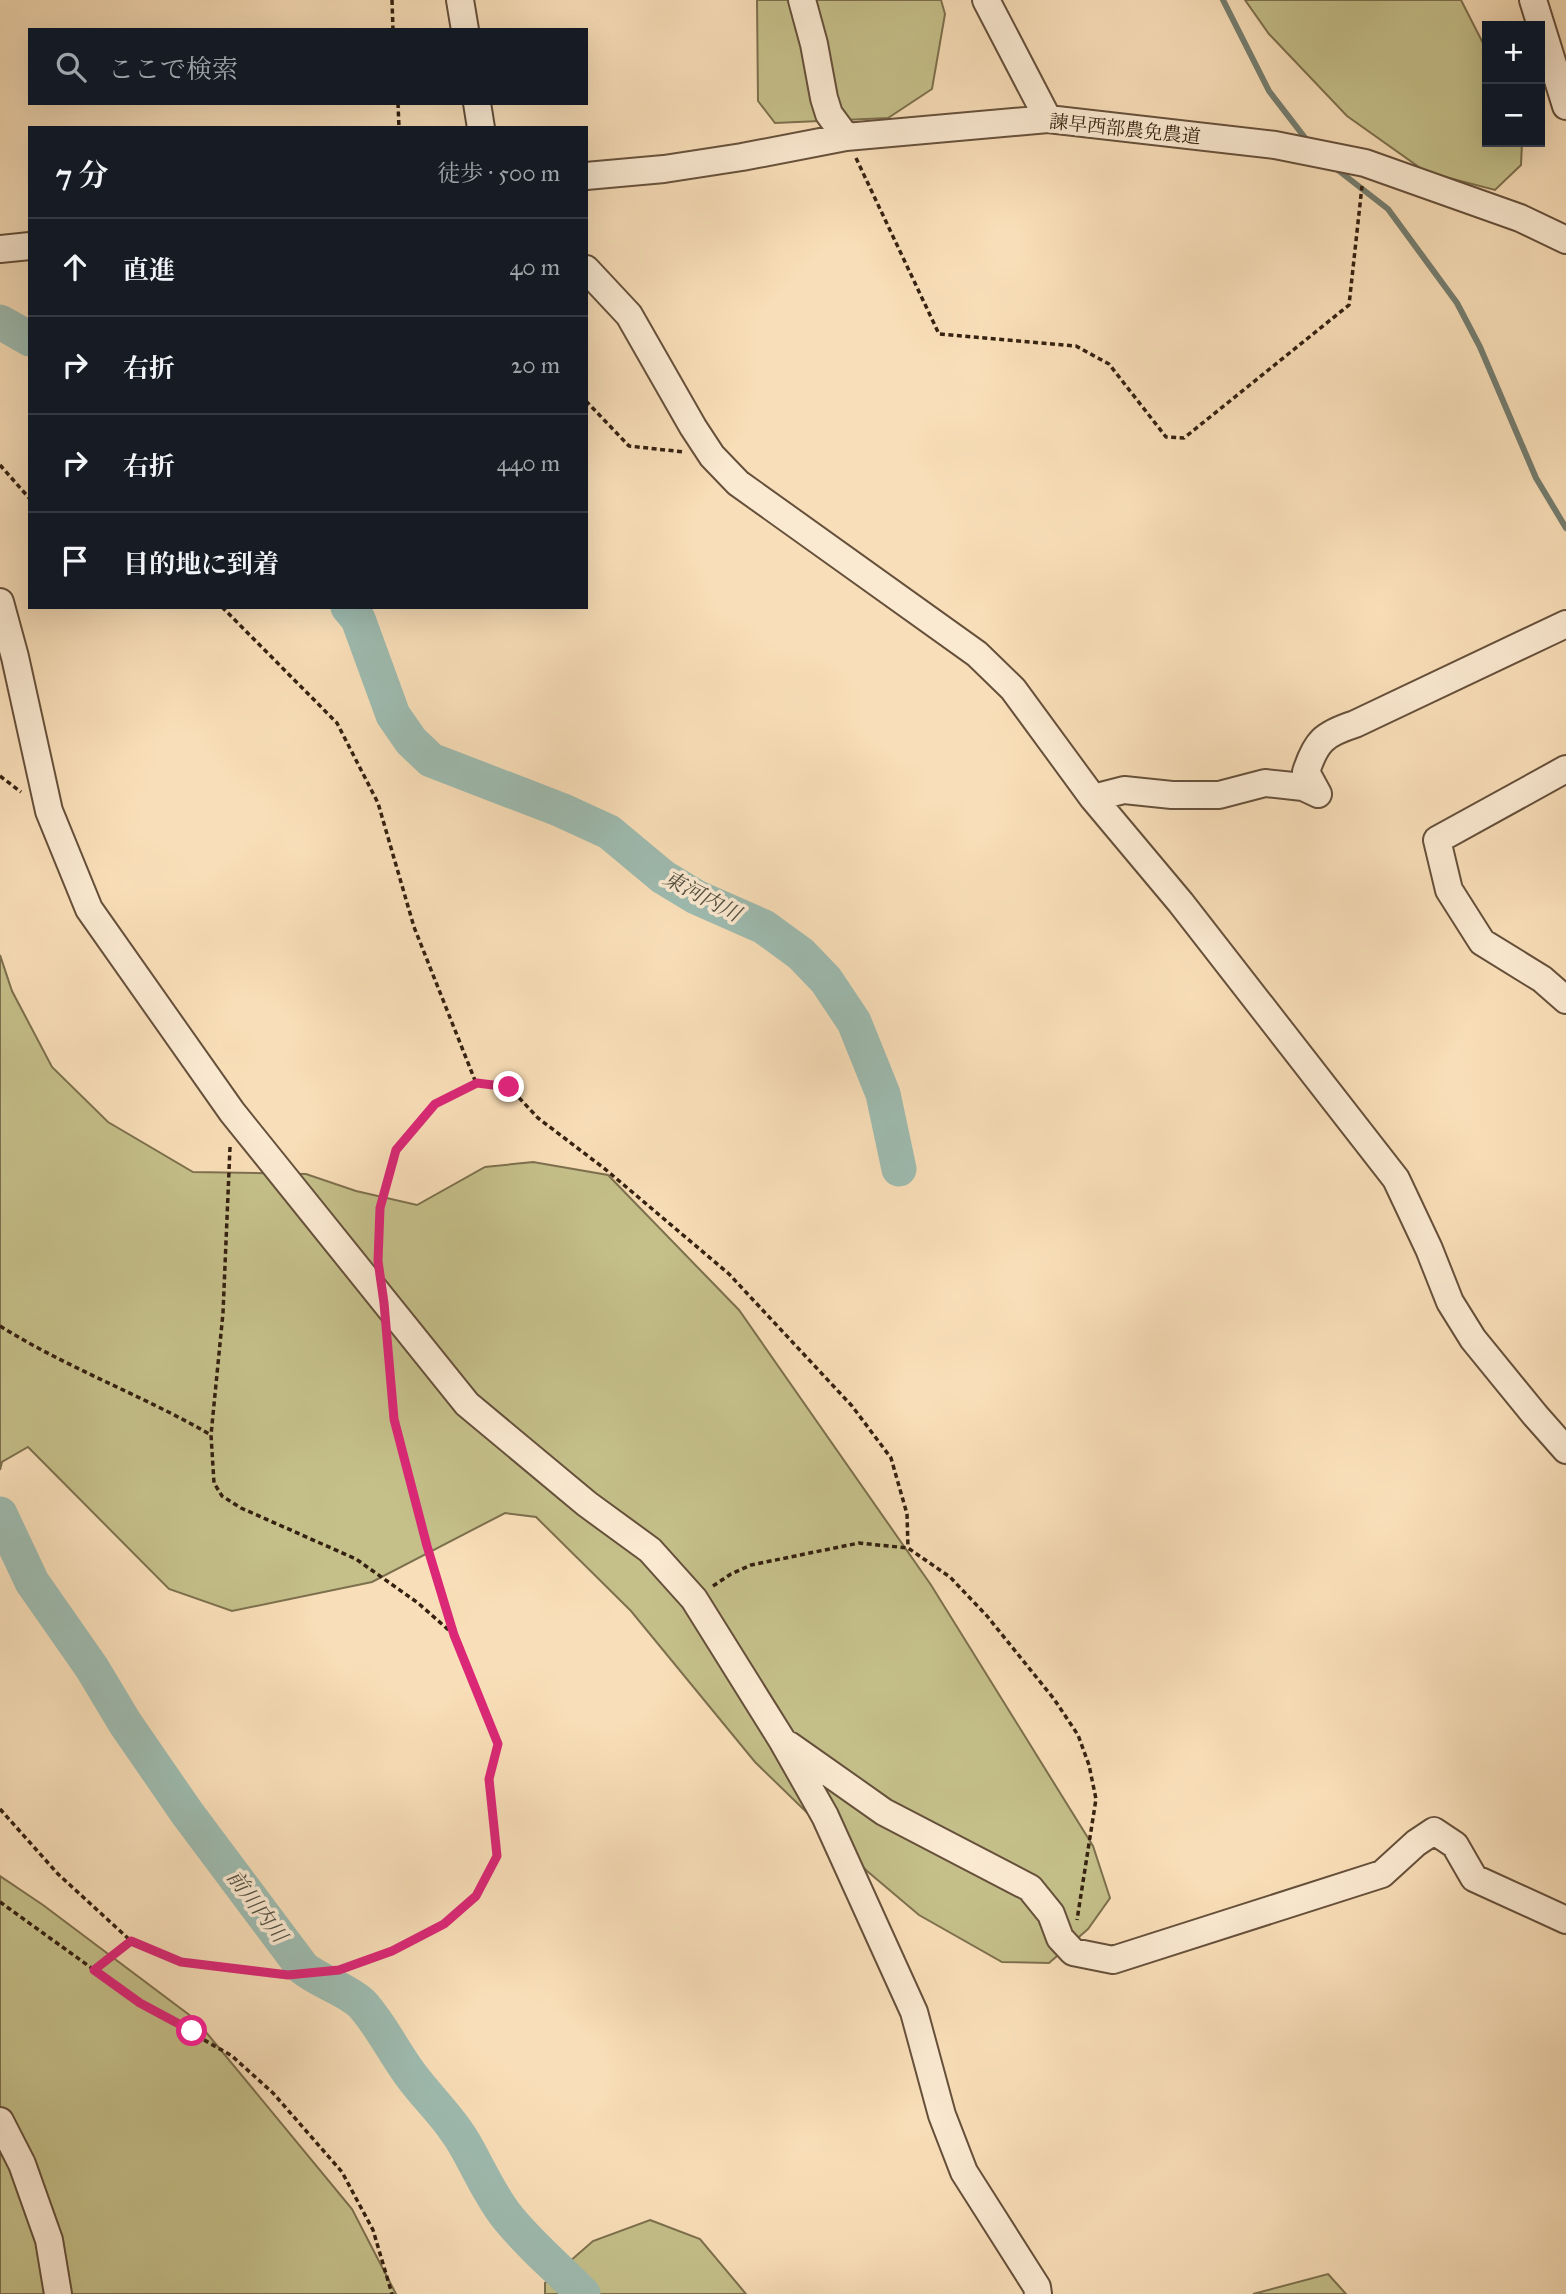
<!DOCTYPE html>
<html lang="ja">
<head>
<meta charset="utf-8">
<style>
  body { margin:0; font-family:"IM FELL Great Primer","Noto Serif JP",serif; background:#20242c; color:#f1f3f6 }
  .controls { position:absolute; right:21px; top:21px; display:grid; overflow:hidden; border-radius:0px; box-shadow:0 7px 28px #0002 }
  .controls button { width:63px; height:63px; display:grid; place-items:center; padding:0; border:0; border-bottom:2px solid #363941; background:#171b24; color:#f1f3f6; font:35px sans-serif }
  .stop { position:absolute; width:21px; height:21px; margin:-16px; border:5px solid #db2777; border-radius:50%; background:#fff }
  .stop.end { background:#db2777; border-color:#fff; box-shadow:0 2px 7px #0008 }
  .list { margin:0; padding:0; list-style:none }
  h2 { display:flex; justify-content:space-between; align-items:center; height:91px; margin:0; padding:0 28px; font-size:30px }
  h2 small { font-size:23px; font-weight:400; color:#9ea1a6 }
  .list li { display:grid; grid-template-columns:46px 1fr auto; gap:21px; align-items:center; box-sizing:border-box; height:98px; padding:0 28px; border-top:2px solid #363941 }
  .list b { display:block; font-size:26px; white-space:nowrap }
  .list em { font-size:23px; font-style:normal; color:#9ea1a6 }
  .icon { flex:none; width:38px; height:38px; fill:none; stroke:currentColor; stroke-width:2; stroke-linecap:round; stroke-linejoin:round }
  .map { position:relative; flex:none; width:1566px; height:2294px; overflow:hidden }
  .search { position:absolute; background:#171b24; box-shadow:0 7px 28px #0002; left:28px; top:28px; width:560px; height:77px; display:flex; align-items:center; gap:18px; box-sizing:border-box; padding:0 24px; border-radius:0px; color:#9ea1a6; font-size:26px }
  .panel { position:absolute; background:#171b24; box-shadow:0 7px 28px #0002; left:28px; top:126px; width:560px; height:483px; border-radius:0px }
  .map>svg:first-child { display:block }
  .green { fill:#c5c08a; stroke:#7d704e; stroke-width:2 }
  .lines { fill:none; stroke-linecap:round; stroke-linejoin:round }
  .stream { stroke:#747e71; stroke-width:6 }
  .river { stroke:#9ebcb1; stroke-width:35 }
  .minor-casing { stroke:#66503b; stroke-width:30 }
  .path { stroke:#352111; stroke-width:3.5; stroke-dasharray:5 3.5; stroke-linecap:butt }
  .minor { stroke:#fbead2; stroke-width:26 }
  .route { stroke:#db2777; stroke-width:9 }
  .labels { text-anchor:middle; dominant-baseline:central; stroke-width:7; stroke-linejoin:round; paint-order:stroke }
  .street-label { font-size:19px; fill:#352111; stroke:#fbead2 }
  .water-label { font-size:21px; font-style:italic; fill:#545041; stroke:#fbead2 }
</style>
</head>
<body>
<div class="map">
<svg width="1566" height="2294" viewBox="0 0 1566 2294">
  <rect width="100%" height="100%" fill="#f9dfb9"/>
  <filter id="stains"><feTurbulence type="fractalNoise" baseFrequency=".00286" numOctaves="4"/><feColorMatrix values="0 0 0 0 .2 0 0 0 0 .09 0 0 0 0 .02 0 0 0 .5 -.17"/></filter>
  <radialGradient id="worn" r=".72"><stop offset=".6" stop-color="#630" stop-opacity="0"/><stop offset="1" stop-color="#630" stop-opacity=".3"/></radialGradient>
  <!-- green -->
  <path class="green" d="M757 0H941L945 14 932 89 888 118 775 123 758 101Z
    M1245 0H1461L1487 51V142H1522L1521 165 1495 190 1426 172 1347 116 1269 34Z
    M0 955 12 991 52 1067 108 1122 193 1172 306 1174 356 1191 417 1205 485 1167 533 1162 608 1175 739 1310 931 1585 1093 1846 1110 1898 1088 1929 1049 1963 1002 1962 919 1915 867 1871 755 1762 631 1611 536 1517 505 1513 372 1582 232 1611 169 1589 28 1447 2 1462 0 1470Z
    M0 1876 43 1905 196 2020 352 2209 396 2294H0Z
    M650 2220 700 2239 746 2294H545V2283L593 2241Z
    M1328 2274 1346 2294H1253Z"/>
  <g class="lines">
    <!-- stream -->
    <path class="stream" d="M1223 0 1269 91 1309 143
      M1334 167 1388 209 1457 303 1480 347 1536 478 1566 528"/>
    <!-- river -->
    <path class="river" d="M0 322 30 339
      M348 607 358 619 393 715 411 741 431 760 561 810 609 832 663 877 696 897 764 927 801 954 826 980 854 1022 883 1094 899 1169
      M0 1514 32 1582 92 1668 125 1723 187 1813 303 1968C319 1981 349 1991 362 2004 381 2025 393 2051 410 2074 429 2100 452 2120 468 2150 480 2172 490 2194 505 2214 528 2244 557 2267 583 2294"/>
    <defs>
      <path id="minor" d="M460 0 465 30
        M802 0 814 44 824 98 829 114 846 137
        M986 0 1048 119
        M1533 0 1566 106
        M477 103 481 128
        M586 176 664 169 742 157 846 137 1048 119 1275 145 1365 163 1520 218 1566 240
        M0 249 30 246
        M586 269 629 315 693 427 712 456 738 483 977 654 1013 689 1093 798 1181 903 1396 1179 1429 1249 1450 1302 1473 1339 1535 1415 1566 1450
        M0 602 15 657 49 811 89 909 232 1112 467 1404 587 1504 650 1550 694 1599 782 1740 825 1816 914 2012 942 2115 964 2172 1037 2287 1038 2294
        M1566 769 1437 840 1449 890 1482 942 1542 979 1566 1000
        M1318 794 1306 772C1316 741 1324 734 1355 724L1566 624
        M1093 798 1124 790 1172 795H1219L1265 783 1303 787 1318 794
        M789 1745 884 1812 1030 1888 1051 1914 1060 1938 1073 1952 1113 1960 1382 1874 1416 1843 1434 1831 1455 1845 1474 1878 1566 1920
        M0 2121 22 2164 49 2240 58 2294"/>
    </defs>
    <!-- minor casing -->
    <use href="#minor" class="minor-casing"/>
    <!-- path -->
    <path class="path" d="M392 0 393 30
      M398 103 399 128
      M856 158 939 334 1076 346 1109 364 1166 437 1184 438 1349 305 1362 186
      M586 401 629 446 684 452
      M0 465 30 499
      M222 607 337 723 378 803 414 927 476 1083
      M0 776 21 792
      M230 1147 223 1313 211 1435 214 1483 222 1496 241 1508 356 1559 418 1603 452 1633
      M378 1257 380 1208 396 1150 435 1104 476 1083 509 1087 538 1118 605 1169 729 1274 852 1406 891 1458 907 1514 908 1548
      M0 1326C67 1368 142 1395 211 1435
      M713 1586 731 1574 751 1565 859 1543 908 1548 950 1577 987 1616 1054 1699 1078 1735 1089 1765 1096 1799 1077 1920
      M0 1809 58 1874 131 1941 181 1962 288 1975 339 1970 392 1952 444 1924 476 1896 497 1856 489 1779 498 1744 454 1635 427 1546 394 1419 387 1341
      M0 1902 140 2003 232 2056 273 2093 342 2172 373 2230 392 2294
      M94 1970 131 1941"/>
    <!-- minor -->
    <use href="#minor" class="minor"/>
  </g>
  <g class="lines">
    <!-- route -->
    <path class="route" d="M192 2031 140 2003 94 1970 131 1941 181 1962 288 1975 339 1970 392 1951 444 1924 476 1896 497 1856 489 1779 498 1744 454 1635 427 1546 394 1419 384 1303 378 1261 380 1208 396 1150 435 1104 477 1083 509 1087"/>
  </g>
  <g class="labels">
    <!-- street labels -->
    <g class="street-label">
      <text transform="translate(1125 129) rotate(6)">諫早西部農免農道</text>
    </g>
    <!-- water labels -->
    <g class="water-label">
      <text transform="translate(702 896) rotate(28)">東河内川</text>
      <text transform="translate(257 1906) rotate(53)">前川内川</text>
    </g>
  </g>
  <rect width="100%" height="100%" filter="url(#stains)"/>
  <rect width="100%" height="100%" fill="url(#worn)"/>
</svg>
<div class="controls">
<button>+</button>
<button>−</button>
</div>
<div class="stop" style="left:192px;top:2031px"></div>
<div class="stop end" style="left:509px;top:1087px"></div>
<div class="search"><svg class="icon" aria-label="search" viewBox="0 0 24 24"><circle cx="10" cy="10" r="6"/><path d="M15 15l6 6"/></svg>ここで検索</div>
<section class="panel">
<h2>7 分<small>徒歩 · 500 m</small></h2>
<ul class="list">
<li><svg class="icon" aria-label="ahead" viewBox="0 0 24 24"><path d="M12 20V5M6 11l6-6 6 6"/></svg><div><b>直進</b></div><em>40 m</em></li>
<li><svg class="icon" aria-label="right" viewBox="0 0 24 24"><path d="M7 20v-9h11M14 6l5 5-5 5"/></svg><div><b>右折</b></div><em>20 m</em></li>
<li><svg class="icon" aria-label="right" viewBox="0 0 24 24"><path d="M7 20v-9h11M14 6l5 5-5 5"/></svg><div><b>右折</b></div><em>440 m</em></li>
<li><svg class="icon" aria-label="arrive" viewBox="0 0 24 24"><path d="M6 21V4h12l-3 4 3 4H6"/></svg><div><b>目的地に到着</b></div></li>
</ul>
</section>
</div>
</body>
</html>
